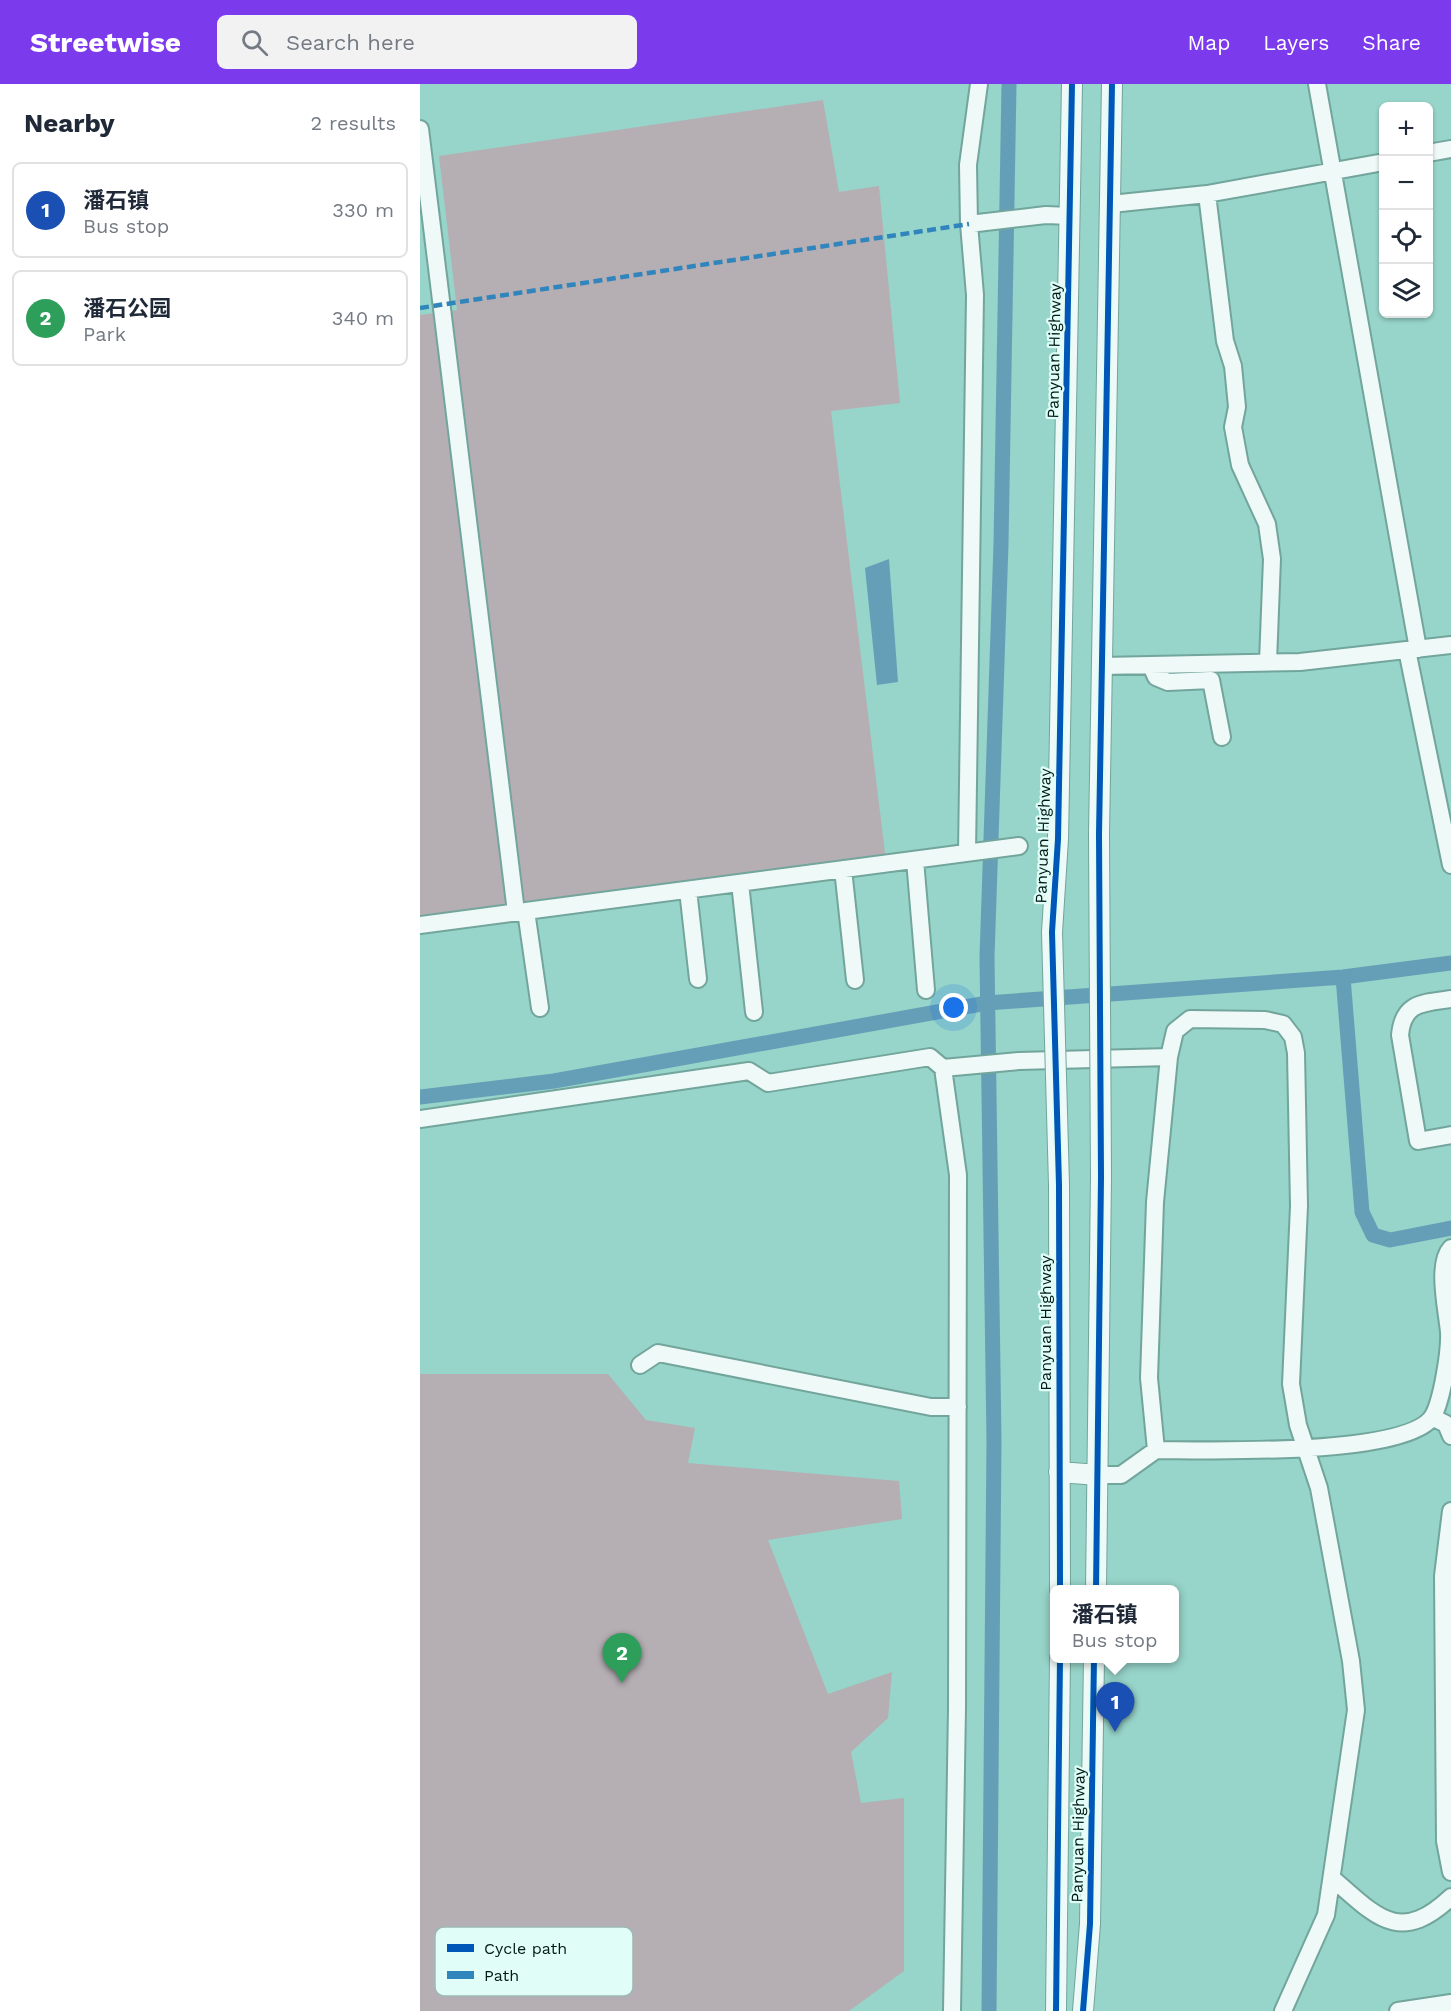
<!DOCTYPE html>
<html lang="en">
<head>
<meta charset="utf-8">
<style>
  body { margin:0; font-family:"Work Sans","Noto Sans SC",sans-serif; background:#f2f2f3; color:#1f2937 }
  .controls { position:absolute; right:18px; top:18px; display:grid; overflow:hidden; border-radius:9px; box-shadow:0 2px 4px #0004 }
  .controls button { width:54px; height:54px; display:grid; place-items:center; padding:0; border:0; border-bottom:2px solid #e0e1e3; background:#fff; color:#1f2937; font:30px sans-serif }
  .you { position:absolute; left:534px; top:924px; width:21px; height:21px; margin:-15px; border:4px solid #fff; border-radius:50%; background:#1a73e8; box-shadow:0 0 0 9px #1a73e833 }
  .badge { display:grid; place-items:center; width:39px; height:39px; border-radius:50%; background:#7c3aed; color:#fff; font-size:20px; font-weight:700 }
  .pin { position:absolute; translate:-50% -50px; filter:drop-shadow(0 2px 3px #0008) }
  .pin::after { content:''; position:absolute; top:32px; width:21px; height:18px; background:inherit; clip-path:polygon(0 0,100% 0,50% 100%) }
  .popup { position:absolute; left:630px; top:1501px; width:129px; height:78px; box-sizing:border-box; display:grid; place-content:center; border-radius:9px; background:#fff; filter:drop-shadow(0 2px 4px #0005); font-size:20px; white-space:nowrap; color:#747a83 }
  .popup b { font-size:22px; color:#1f2937 }
  .popup::after { content:''; position:absolute; left:50%; top:100%; margin-left:-12px; border:12px solid transparent; border-top-color:#fff }
  .list { margin:0; padding:0; list-style:none }
  h2 { display:flex; justify-content:space-between; align-items:center; height:78px; margin:0; padding:0 24px; font-size:26px }
  h2 small { font-size:20px; font-weight:400; color:#747a83 }
  .list li { display:grid; grid-template-columns:39px 1fr auto; gap:18px; align-items:center; box-sizing:border-box; height:96px; margin:0 12px 12px; padding:0 12px; border:2px solid #e0e1e3; border-radius:9px }
  .list b { display:block; font-size:22px; white-space:nowrap }
  .list p { margin:0; font-size:20px; white-space:nowrap; color:#747a83 }
  .list em { font-size:20px; font-style:normal; color:#747a83 }
  .icon { flex:none; width:33px; height:33px; fill:none; stroke:currentColor; stroke-width:2; stroke-linecap:round; stroke-linejoin:round }
  .map { position:relative; flex:none; width:1031px; height:1927px; overflow:hidden }
  header { display:flex; align-items:center; gap:36px; box-sizing:border-box; height:84px; padding:0 30px; background:#7c3aed; color:#fff }
  header strong { font-size:28px }
  nav { display:flex; gap:33px; margin-inline-start:auto; font-size:21px }
  .search { width:420px; height:54px; background:#f2f2f3; display:flex; align-items:center; gap:15px; box-sizing:border-box; padding:0 21px; border-radius:9px; color:#747a83; font-size:22px }
  main { display:flex }
  aside { flex:1; background:#fff }
  .map>svg:first-child { display:block }
  .green { fill:#b5afb4 }
  .water { fill:#659fb7 }
  .lines { fill:none; stroke-linecap:round; stroke-linejoin:round }
  .canal { stroke:#659fb7; stroke-width:15 }
  .minor-casing { stroke:#72a59c; stroke-width:20 }
  .major-casing { stroke:#72a59c; stroke-width:22 }
  .minor { stroke:#eff9f7; stroke-width:16 }
  .major { stroke:#eff9f7; stroke-width:20 }
  .major-bridge-casing { stroke:#72a59c; stroke-width:22; stroke-linecap:butt }
  .major-bridge { stroke:#eff9f7; stroke-width:20 }
  .quiet { stroke:#3085bd; stroke-width:4.5; stroke-dasharray:9 4.5; stroke-linecap:butt }
  .cycleway-casing { stroke:#e0fef7; stroke-width:10 }
  .cycleway { stroke:#0057b8; stroke-width:6 }
  .labels { text-anchor:middle; dominant-baseline:central; stroke-width:4.5; stroke-linejoin:round; paint-order:stroke }
  .street-label { font-size:16px; fill:#021915; stroke:#e0fef7 }
  .key { fill:#e0fef7; stroke:#9db9b3; stroke-width:1.5 }
  .key-label { font-size:16px; fill:#021915 }
</style>
</head>
<body>
<header>
<strong>Streetwise</strong>
<div class="search"><svg class="icon" aria-label="search" viewBox="0 0 24 24"><circle cx="10" cy="10" r="6"/><path d="M15 15l6 6"/></svg>Search here</div>
<nav><a>Map</a><a>Layers</a><a>Share</a></nav>
</header>
<main>
<aside>
<h2>Nearby<small>2 results</small></h2>
<ul class="list">
<li><span class="badge" style="background:#1a4fb4">1</span><div><b>潘石镇</b><p>Bus stop</p></div><em>330 m</em></li>
<li><span class="badge" style="background:#2e9e5b">2</span><div><b>潘石公园</b><p>Park</p></div><em>340 m</em></li>
</ul>
</aside>
<div class="map">
<svg width="1031" height="1927" viewBox="0 0 1031 1927">
  <rect width="100%" height="100%" fill="#97d4c9"/>
  <!-- green -->
  <path class="green" d="M403 16 419 108 459 102 480 319 411 327 466 777 0 839V231L37 226 19 72Z
    M0 1290H188L226 1336 275 1344 268 1379 479 1397 482 1435 348 1456 408 1610 472 1588 468 1634 431 1668 441 1719 484 1714V1887L429 1927H0Z"/>
  <!-- water -->
  <path class="water" d="M469 475 478 598 457 601 445 484Z"/>
  <g class="lines">
    <!-- canal -->
    <path class="canal" d="M923 893 942 1128 953 1151 970 1156 1031 1144
      M0 1013 134 997 567 919 923 893 1031 879
      M569 1927 574 1356 567 873 581 460 589 0"/>
    <defs>
      <path id="minor" d="M897 0 998 565
        M0 45 96 828
        M1008 69 1031 65
        M787 110 805 257 813 282 817 323 813 343 820 381 847 440 852 475 848 578
        M691 120 787 110 964 78
        M549 140 626 131 650 132
        M987 566 1031 781
        M682 582 880 578 1031 561
        M731 582 736 593 748 598 791 596 802 653
        M547 769 555 211 549 140 548 81 559 0
        M495 776 506 906
        M423 785 435 896
        M320 799 334 928
        M268 806 278 895
        M106 827 120 924
        M0 841 599 762
        M1031 915C1003 919 983 918 980 951L998 1057 1031 1051
        M749 973 755 947 770 935 845 936 863 940 873 953 876 969 879 1122 871 1300 878 1341 899 1404 931 1577 936 1626 906 1831 863 1927
        M523 984 599 977 749 973 735 1118 729 1294 736 1366 701 1391H678
        M0 1035 329 987 348 999 510 973 523 984 538 1091 537 1624 532 1927
        M220 1281 238 1269 511 1323H538
        M1012 1333 1026 1340 1031 1352
        M736 1366C784 1366 988 1373 1013 1332 1022 1316 1030 1267 1029 1248 1027 1226 1016 1180 1031 1164
        M1031 1427 1023 1492 1025 1757 1031 1788
        M912 1794C956 1832 979 1862 1031 1813
        M978 1927 1031 1919"/>
      <path id="major" d="M679 750 692 0
        M638 755 652 0
        M639 1101 640 1506
        M639 1388 678 1391
        M676 1506 681 1093
        M636 1927 640 1574
        M663 1927 670 1840 674 1574"/>
    </defs>
    <!-- minor casing -->
    <use href="#minor" class="minor-casing"/>
    <!-- major casing -->
    <use href="#major" class="major-casing"/>
    <!-- minor -->
    <use href="#minor" class="minor"/>
    <!-- major -->
    <use href="#major" class="major"/>
    <defs>
      <path id="major-bridge" d="M679 750 681 1093
        M638 755 632 848 639 1101"/>
    </defs>
    <!-- major-bridge casing -->
    <use href="#major-bridge" class="major-bridge-casing"/>
    <!-- major-bridge -->
    <use href="#major-bridge" class="major-bridge"/>
    <!-- quiet -->
    <path class="quiet" d="M0 224 549 140"/>
    <defs>
      <path id="cycleway" d="M640 1506 639 1101 632 848 638 755 652 0
        M676 1506 681 1093 679 750 692 0
        M636 1927 640 1574
        M663 1927 670 1840 674 1574"/>
    </defs>
    <!-- cycleway casing -->
    <use href="#cycleway" class="cycleway-casing"/>
    <!-- cycleway -->
    <use href="#cycleway" class="cycleway"/>
  </g>
  <g class="labels">
    <!-- street labels -->
    <g class="street-label">
      <text transform="translate(634 267) rotate(-89)">Panyuan Highway</text>
      <text transform="translate(623 752) rotate(-88)">Panyuan Highway</text>
      <text transform="translate(625 1239) rotate(-90)">Panyuan Highway</text>
      <text transform="translate(658 1751) rotate(-89)">Panyuan Highway</text>
    </g>
  </g>
  <!-- legend -->
  <rect x="15" y="1843" width="198" height="69" rx="9" class="key"/>
  <rect x="27" y="1860" width="27" height="8" fill="#0057b8"/>
  <rect x="27" y="1887" width="27" height="8" fill="#3085bd"/>
  <g class="key-label">
    <text x="64" y="1870">Cycle path</text>
    <text x="64" y="1897">Path</text>
  </g>
</svg>
<div class="controls">
<button>+</button>
<button>−</button>
<button><svg class="icon" aria-label="locate" viewBox="0 0 24 24"><circle cx="12" cy="12" r="6"/><path d="M12 2v4M12 18v4M2 12h4M18 12h4"/></svg></button>
<button><svg class="icon" aria-label="layers" viewBox="0 0 24 24"><path d="M12 4l9 5-9 5-9-5zM3 14l9 5 9-5"/></svg></button>
</div>
<div class="you"></div>
<div class="pin badge" style="left:695px;top:1648px;background:#1a4fb4">1</div>
<div class="popup"><b>潘石镇</b>Bus stop</div>
<div class="pin badge" style="left:202px;top:1599px;background:#2e9e5b">2</div>
</div>
</main>
</body>
</html>
